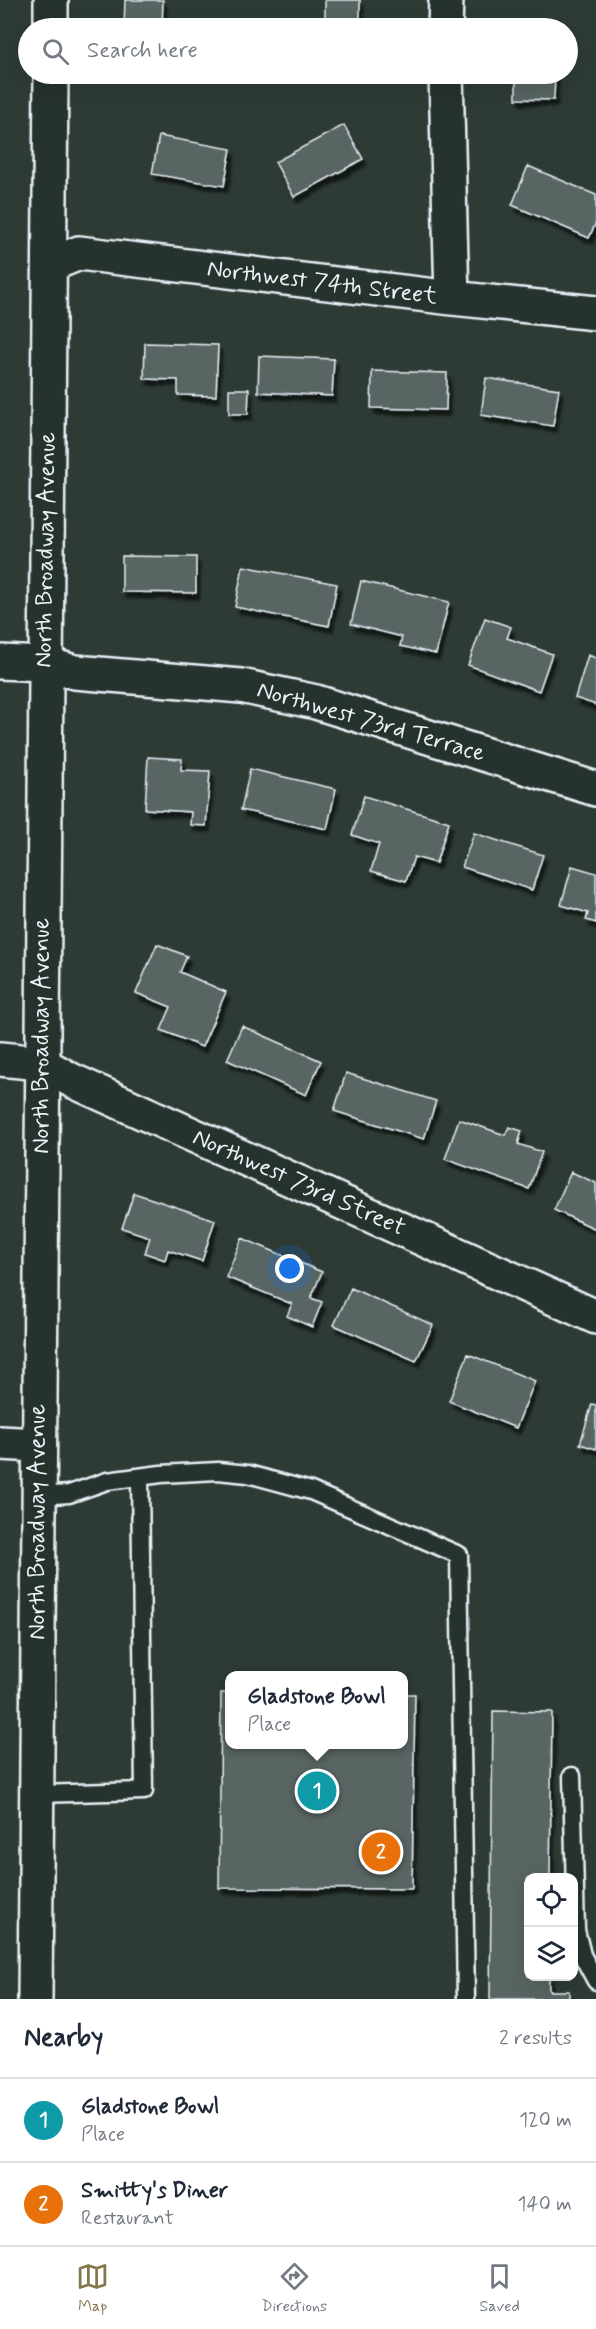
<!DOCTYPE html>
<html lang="en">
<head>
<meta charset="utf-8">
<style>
  body { margin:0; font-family:Mynerve,sans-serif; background:#f2f2f3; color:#1f2937 }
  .controls { position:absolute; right:18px; bottom:18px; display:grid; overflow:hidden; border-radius:12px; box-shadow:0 6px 24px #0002 }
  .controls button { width:54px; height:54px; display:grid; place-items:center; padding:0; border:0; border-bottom:2px solid #e0e1e3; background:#fff; color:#1f2937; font:30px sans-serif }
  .you { position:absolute; left:290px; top:1269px; width:21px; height:21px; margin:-15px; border:4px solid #fff; border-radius:50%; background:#1a73e8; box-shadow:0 0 0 9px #1a73e833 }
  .badge { display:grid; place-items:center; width:39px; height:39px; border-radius:50%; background:#84754c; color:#fff; font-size:20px; font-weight:700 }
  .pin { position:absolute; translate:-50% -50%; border:3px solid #fff; box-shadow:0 2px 6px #0006 }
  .popup { position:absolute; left:225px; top:1671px; width:183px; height:78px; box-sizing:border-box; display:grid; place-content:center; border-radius:12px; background:#fff; filter:drop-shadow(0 2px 4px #0005); font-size:20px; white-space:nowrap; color:#747a83 }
  .popup b { font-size:22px; color:#1f2937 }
  .popup::after { content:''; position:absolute; left:50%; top:100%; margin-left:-12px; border:12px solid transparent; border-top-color:#fff }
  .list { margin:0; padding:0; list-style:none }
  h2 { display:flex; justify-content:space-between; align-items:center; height:78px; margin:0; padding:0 24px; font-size:26px }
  h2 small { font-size:20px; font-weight:400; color:#747a83 }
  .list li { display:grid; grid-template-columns:39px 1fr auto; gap:18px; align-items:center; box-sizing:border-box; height:84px; padding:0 24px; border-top:2px solid #e0e1e3 }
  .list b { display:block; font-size:22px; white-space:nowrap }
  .list p { margin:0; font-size:20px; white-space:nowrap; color:#747a83 }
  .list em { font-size:20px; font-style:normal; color:#747a83 }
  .icon { flex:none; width:33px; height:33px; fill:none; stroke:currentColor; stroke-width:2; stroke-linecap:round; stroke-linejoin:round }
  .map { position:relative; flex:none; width:596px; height:1999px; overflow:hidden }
  .search { position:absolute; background:#fff; box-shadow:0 6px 24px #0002; left:18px; right:18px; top:18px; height:66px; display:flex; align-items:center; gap:15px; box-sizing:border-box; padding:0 21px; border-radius:33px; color:#747a83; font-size:22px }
  .sheet { height:246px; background:#fff }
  nav { display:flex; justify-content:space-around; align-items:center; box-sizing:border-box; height:84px; border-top:2px solid #e0e1e3; background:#fff; font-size:16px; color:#747a83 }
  nav a { display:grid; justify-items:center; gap:3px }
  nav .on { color:#84754c }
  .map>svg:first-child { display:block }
  .building { fill:#596563; stroke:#e8f1f8; stroke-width:1.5; filter:url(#shadow) }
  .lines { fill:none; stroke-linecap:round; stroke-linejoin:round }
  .service-casing { stroke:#e8f1f8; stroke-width:21 }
  .minor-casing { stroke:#e8f1f8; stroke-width:38 }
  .tertiary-casing { stroke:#e8f1f8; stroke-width:38 }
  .service { stroke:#26332d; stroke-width:16 }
  .minor { stroke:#26332d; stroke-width:33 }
  .tertiary { stroke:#26332d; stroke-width:33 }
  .labels { text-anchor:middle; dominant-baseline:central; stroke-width:4.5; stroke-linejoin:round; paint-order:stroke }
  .street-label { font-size:24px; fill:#e8f1f8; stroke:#26332d }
</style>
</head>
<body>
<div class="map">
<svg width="596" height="1999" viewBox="0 0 596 1999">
  <defs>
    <filter id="shadow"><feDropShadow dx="3.5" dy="6" stdDeviation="1.5" flood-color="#0009"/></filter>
  </defs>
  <rect width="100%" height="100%" fill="#2e3b35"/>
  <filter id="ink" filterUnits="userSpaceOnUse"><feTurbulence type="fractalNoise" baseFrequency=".0167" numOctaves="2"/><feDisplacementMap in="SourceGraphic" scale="12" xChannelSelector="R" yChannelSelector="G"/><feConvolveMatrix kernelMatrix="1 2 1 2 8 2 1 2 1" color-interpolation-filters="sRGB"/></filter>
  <g filter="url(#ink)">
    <!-- building -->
    <path class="building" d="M125 0H163L162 28H124Z
      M325 0H360V28H325Z
      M517 26 556 27V28H517Z
      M516 74H555L554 100 516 99Z
      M344 125 363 159 294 197 275 162Z
      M159 136 231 149 224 186 152 174Z
      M528 166 596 195V222L589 238 512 205Z
      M145 343 218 345 216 396 178 395V380L144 379Z
      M259 356 334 359 332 396 258 392Z
      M372 371 447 373 446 410 371 408Z
      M486 378 559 389 553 426 481 415Z
      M229 389H249L248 414H229Z
      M122 556 196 557V593L122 592Z
      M243 566 337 584 329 626 235 607Z
      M361 581 449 602 436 654 400 646 402 637 351 624Z
      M485 618 511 627 507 638 552 654 539 691 468 665Z
      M588 655 596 658V705L575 698Z
      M148 757 182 759 181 770 210 771 206 826 190 825 191 812 145 809Z
      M250 769 336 789 327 829 241 810Z
      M364 796 449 822 436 863 414 857 406 881 371 871 379 844 352 835Z
      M474 833 543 855 532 890 462 867Z
      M572 866 596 873V923L586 920 588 913 561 905Z
      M157 944 187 956 180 972 226 992 202 1047 161 1030 171 1007 136 993Z
      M242 1026 321 1061 306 1095 227 1060Z
      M346 1073 436 1101 424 1139 334 1111Z
      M459 1119 505 1135 509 1127 522 1131 518 1144 542 1152 529 1189 445 1159Z
      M571 1172 596 1183V1229L554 1210Z
      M134 1193 215 1220 202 1261 168 1250 165 1260 145 1253 150 1237 122 1228Z
      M242 1238 322 1272 311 1298 322 1302 312 1327 287 1316 292 1304 226 1277Z
      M351 1288 433 1325 416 1361 334 1325Z
      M468 1354 535 1381 516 1428 449 1401Z
      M592 1404 596 1405V1449L580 1444Z
      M221 1693H230V1744H404V1694H415L412 1889 219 1888Z
      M493 1711 552 1712 550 1878H528V1976H549V1991H569V1999H490Z"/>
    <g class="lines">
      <defs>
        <path id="service" d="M37 1496 69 1494 107 1481 161 1474 218 1471 248 1474 311 1491 459 1555 466 1999
          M572 1776 576 1930 582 1955 596 1981
          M37 1794 144 1791 140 1477"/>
        <path id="minor" d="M445 28 446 0
          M446 74 452 298
          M50 265 79 253 452 298 596 313
          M0 662 44 664 75 672 241 686 316 702 596 789
          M0 1059 41 1063 71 1080 596 1317
          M0 1443 37 1445"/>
        <path id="tertiary" d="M51 28V0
          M35 1999 51 74"/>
      </defs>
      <!-- service casing -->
      <use href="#service" class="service-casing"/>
      <!-- minor casing -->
      <use href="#minor" class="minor-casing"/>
      <!-- tertiary casing -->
      <use href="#tertiary" class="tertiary-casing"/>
      <!-- service -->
      <use href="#service" class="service"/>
      <!-- minor -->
      <use href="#minor" class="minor"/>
      <!-- tertiary -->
      <use href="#tertiary" class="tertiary"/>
    </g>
  </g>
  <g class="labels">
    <!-- street labels -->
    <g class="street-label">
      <text transform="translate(322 283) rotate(7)">Northwest 74th Street</text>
      <text transform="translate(46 550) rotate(-89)">North Broadway Avenue</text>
      <text transform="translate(371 722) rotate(16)">Northwest 73rd Terrace</text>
      <text transform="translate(41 1036) rotate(-90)">North Broadway Avenue</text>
      <text transform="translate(299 1183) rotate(24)">Northwest 73rd Street</text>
      <text transform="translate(37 1522) rotate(-90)">North Broadway Avenue</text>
    </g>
  </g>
</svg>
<div class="controls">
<button><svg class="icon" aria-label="locate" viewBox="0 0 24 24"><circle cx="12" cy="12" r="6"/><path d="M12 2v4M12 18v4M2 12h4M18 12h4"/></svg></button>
<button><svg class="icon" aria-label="layers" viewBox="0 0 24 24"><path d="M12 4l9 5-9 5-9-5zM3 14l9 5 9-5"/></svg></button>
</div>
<div class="you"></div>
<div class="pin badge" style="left:317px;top:1791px;background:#0f9aa8">1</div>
<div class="popup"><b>Gladstone Bowl</b>Place</div>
<div class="pin badge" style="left:381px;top:1852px;background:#e8710a">2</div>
<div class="search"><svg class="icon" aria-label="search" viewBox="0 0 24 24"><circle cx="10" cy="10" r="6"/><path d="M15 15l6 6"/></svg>Search here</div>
</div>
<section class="sheet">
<h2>Nearby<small>2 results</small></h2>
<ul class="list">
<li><span class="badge" style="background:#0f9aa8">1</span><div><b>Gladstone Bowl</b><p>Place</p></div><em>120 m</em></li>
<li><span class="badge" style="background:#e8710a">2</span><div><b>Smitty's Diner</b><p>Restaurant</p></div><em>140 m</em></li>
</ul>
</section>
<nav>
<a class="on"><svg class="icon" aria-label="map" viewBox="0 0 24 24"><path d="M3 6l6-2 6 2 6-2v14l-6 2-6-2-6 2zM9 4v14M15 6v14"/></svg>Map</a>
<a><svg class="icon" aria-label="directions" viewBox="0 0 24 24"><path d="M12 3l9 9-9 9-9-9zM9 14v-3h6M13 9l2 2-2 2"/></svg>Directions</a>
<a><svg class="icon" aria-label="saved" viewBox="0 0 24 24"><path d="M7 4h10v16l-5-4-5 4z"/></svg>Saved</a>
</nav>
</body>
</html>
